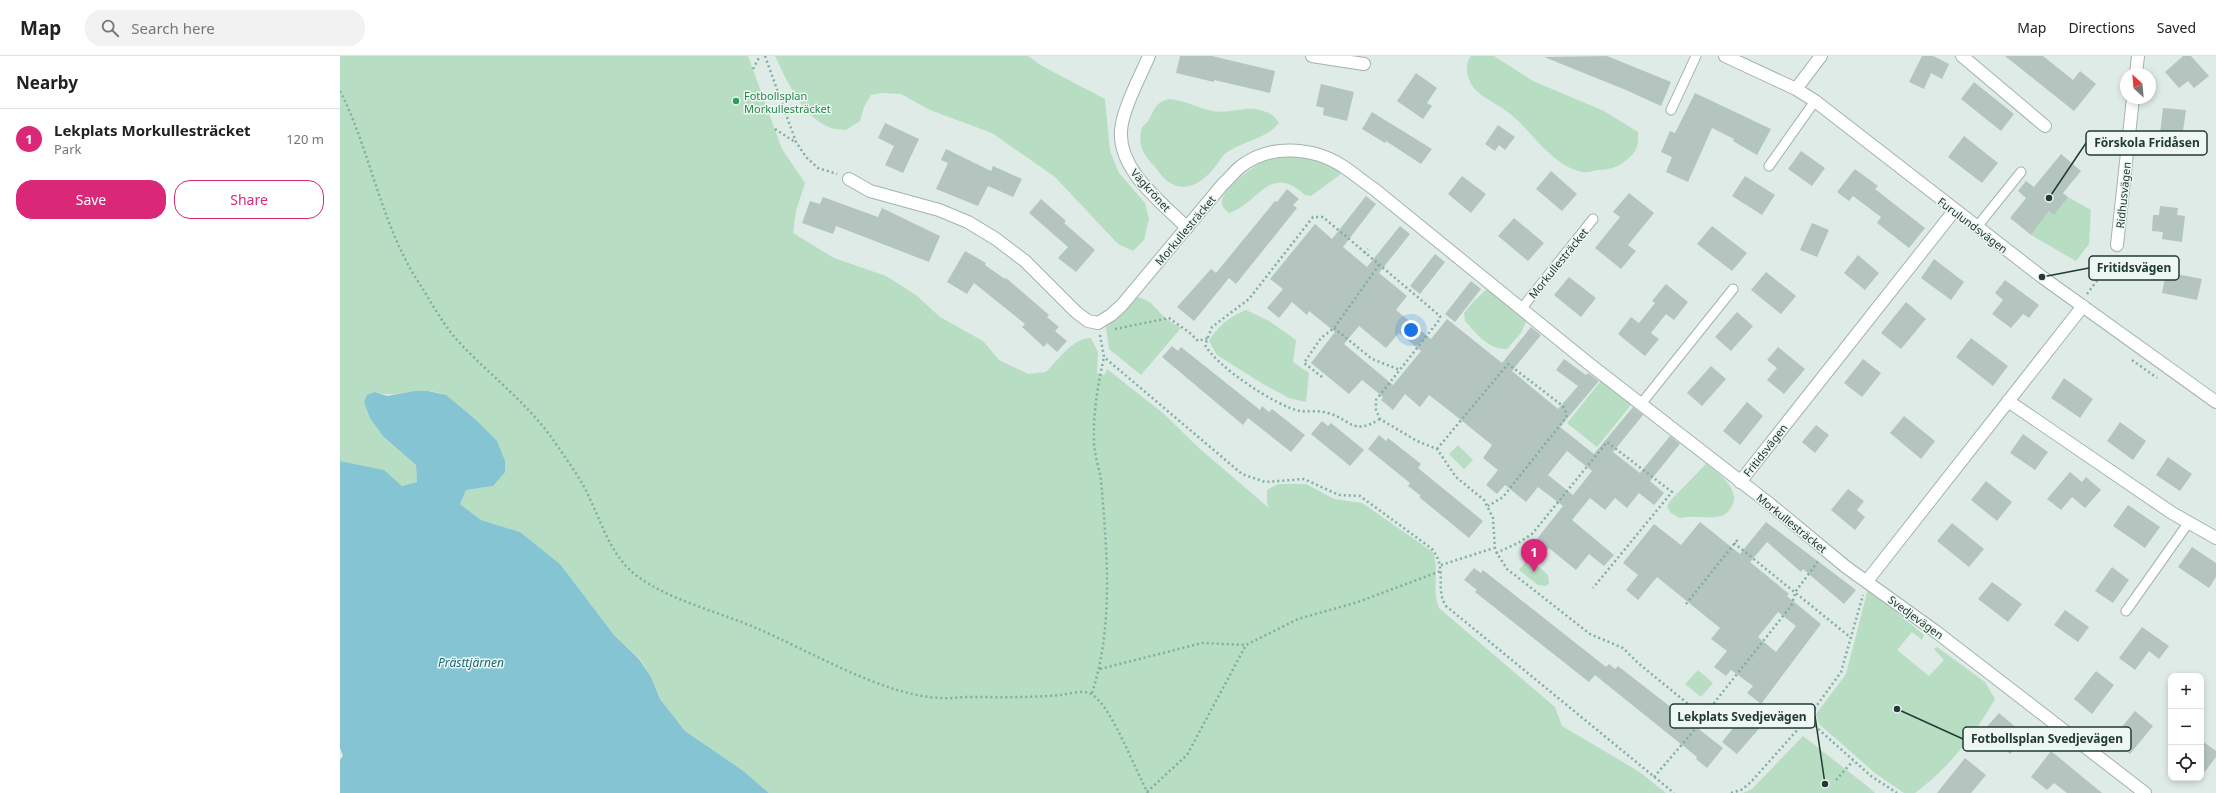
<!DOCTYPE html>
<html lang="en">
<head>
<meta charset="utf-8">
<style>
  body { margin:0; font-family:"Noto Sans",sans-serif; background:#f2f2f2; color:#222 }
  .controls { position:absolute; right:12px; bottom:12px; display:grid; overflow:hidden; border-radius:8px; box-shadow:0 2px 6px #0003 }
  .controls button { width:36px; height:36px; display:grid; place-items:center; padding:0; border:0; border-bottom:1px solid #e0e0e0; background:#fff; color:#222; font:20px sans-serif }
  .compass { position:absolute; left:1780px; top:12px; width:36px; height:36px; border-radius:50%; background:#fff; box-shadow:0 2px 6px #0003; rotate:334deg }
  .you { position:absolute; left:1071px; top:274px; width:14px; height:14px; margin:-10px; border:3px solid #fff; border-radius:50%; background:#1a73e8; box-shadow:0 0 0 6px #1a73e833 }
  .badge { display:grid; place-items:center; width:26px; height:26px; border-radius:50%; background:#db2777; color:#fff; font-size:13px; font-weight:700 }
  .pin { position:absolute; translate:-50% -33px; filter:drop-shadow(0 1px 2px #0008) }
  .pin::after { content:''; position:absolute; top:21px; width:14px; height:12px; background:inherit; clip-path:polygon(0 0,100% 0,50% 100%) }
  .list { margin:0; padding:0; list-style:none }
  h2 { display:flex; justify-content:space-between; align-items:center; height:52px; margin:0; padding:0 16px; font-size:17px }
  h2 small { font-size:13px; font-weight:400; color:#767676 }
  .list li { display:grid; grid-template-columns:26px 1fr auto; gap:12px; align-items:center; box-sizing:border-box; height:60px; padding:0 16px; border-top:1px solid #e0e0e0 }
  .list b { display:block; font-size:15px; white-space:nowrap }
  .list p { margin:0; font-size:13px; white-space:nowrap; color:#767676 }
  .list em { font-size:13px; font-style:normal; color:#767676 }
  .actions { display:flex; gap:8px; padding:12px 16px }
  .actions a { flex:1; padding:9px 0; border:1px solid #db2777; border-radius:16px; text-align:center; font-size:14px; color:#db2777 }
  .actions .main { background:#db2777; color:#fff }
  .icon { flex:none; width:22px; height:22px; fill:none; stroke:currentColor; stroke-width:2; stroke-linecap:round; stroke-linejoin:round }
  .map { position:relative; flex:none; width:1876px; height:737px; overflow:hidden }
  header { display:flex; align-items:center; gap:24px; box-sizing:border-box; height:56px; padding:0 20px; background:#fff; border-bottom:1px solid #e0e0e0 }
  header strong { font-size:19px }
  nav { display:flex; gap:22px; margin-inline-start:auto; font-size:14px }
  .search { width:280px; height:36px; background:#f2f2f2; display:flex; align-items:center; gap:10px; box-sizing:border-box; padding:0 14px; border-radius:16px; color:#767676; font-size:15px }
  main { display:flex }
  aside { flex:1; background:#fff }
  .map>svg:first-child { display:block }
  .green { fill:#b7ddc2 }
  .water { fill:#85c4d2 }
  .building { fill:#b4c5bf; fill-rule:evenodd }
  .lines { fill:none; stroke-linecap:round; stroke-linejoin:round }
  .lane-casing { stroke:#a2b3ad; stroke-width:11 }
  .street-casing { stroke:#a2b3ad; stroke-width:14 }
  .path { stroke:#7eafa1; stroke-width:2.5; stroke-dasharray:2 3; stroke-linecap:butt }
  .lane { stroke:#fff; stroke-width:9 }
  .street { stroke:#fff; stroke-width:12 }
  .leisure-dot { fill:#2e9e5b; stroke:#eff7f3; stroke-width:1.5 }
  .labels { text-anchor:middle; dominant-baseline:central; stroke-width:3; stroke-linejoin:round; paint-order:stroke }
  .leisure-label { font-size:11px; fill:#27864d; stroke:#eff7f3; text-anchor:start }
  .street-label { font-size:11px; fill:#203b34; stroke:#eff7f3 }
  .water-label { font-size:12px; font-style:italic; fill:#196678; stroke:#eff7f3 }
  .leader { fill:none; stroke:#203b34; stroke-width:1.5 }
  .callout-dot { fill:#203b34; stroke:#eff7f3; stroke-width:1.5 }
  .callout { fill:#eff7f3; stroke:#203b34; stroke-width:1.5 }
  .callout-label { font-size:12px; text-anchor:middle; font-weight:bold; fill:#203b34 }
</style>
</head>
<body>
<header>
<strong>Map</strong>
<div class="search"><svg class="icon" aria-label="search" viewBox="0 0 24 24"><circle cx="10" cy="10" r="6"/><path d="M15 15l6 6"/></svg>Search here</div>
<nav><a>Map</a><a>Directions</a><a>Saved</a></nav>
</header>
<main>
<aside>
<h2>Nearby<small></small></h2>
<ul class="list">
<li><span class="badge">1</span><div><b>Lekplats Morkullesträcket</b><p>Park</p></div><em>120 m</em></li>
</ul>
<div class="actions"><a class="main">Save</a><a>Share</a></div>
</aside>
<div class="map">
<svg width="1876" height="737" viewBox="0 0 1876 737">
  <rect width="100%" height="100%" fill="#dfebe6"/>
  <!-- green -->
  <path class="green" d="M0 0H408L442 93 465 127 456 155 453 177 494 202 546 220 576 239 600 261 643 285 659 304 688 318 706 316C718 304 734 281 751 282L758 296 757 317 764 319 767 313 824 358 860 393 929 452 927 446V434L938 428H966L994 443 1022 447 1093 496C1100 515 1091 534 1099 552L1215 651 1222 670 1298 715 1326 737H429L402 714 345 675 320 643 311 621 300 603 274 579 220 508 180 476 141 464 120 448 126 434 153 430C144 408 125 352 107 340 102 337 92 335 86 335 67 334 54 342 35 336L62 395 76 409 77 426 62 430 43 414 0 405Z
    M435 0H688L702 10 765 43 770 95 779 117 805 147 809 163 804 184 793 195 778 188 715 121 652 77 590 54 561 38 542 37 531 39 524 51 520 65 506 74C501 73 495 74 491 72 463 62 447 25 435 0Z
    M1131 0H1154L1193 25 1264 55 1298 76C1299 94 1295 98 1281 108 1275 112 1265 114 1257 114 1253 115 1247 117 1242 116 1211 109 1193 76 1169 57 1152 43 1129 39 1127 14 1127 8 1127 5 1131 0Z
    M829 43C845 44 857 52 873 55 888 58 907 50 919 54 929 56 934 59 939 67 927 82 905 85 889 95 883 98 879 106 875 111 862 127 844 139 826 124 821 120 818 114 814 110 803 98 797 88 802 71 814 64 810 47 829 43Z
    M950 97 970 98 1005 115 971 140 965 139C929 106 920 147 889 157 885 154 881 150 882 144 884 131 916 108 928 103 935 100 943 99 950 97Z
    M1728 141 1751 154 1749 188 1736 205 1691 179 1709 155Z
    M1149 231 1181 256 1186 266 1181 277 1167 293C1149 294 1137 278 1125 265L1124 257 1133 246Z
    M795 241C813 243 815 254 827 263 831 266 836 269 841 272L801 319 769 293 766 271Z
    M906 254 929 265 956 284 953 306 969 317 966 346 949 342 923 328 877 299 869 285C879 269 889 261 906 254Z
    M1265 320 1295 344 1257 391 1227 367Z
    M1118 389 1133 404 1124 413 1109 398Z
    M1366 408C1377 416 1401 433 1392 450 1389 455 1387 458 1381 460 1369 463 1353 459 1340 462L1331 457 1327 451 1330 445Z
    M1189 502 1208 519 1209 527 1206 530 1198 529 1179 514Z
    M1528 533 1584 579 1582 584 1572 576 1557 594 1589 620 1604 604 1594 593 1597 591 1645 626 1655 643C1634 679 1609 712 1575 737H1564L1535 717 1479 668 1476 658 1506 618Z
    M1358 614 1373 627 1361 641 1345 628Z
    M1463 680 1527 730 1535 737H1403L1412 733Z"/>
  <!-- water -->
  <path class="water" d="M75 335H88L106 339 136 364 157 385 165 405V416L153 430 126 434 120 448 141 464 180 476 220 508 274 579 299 603 311 621 320 643 345 675 402 714 429 737H0V704L3 700 0 692V405L44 414 62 430 77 426 76 409 43 380 30 362 24 346 27 339 35 336 47 340Z"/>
  <!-- building -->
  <path class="building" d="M840 0H872L935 15 930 37 874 24V26L836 17Z
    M1267 0 1331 26 1321 50 1286 34 1204 1Z
    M1582 0H1593L1609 8 1602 23 1591 17 1584 33 1569 26Z
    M1665 0H1703L1733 24 1740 15 1756 28 1734 55Z
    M1843 0H1851L1869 20 1854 32 1848 25 1839 32 1825 16Z
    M1076 17 1097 32 1087 47 1092 50 1083 63 1057 45Z
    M1634 26 1674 58 1661 75 1621 43Z
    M981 28 1014 36 1007 65 983 59 984 52 976 50Z
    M1355 37 1431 73 1417 99 1393 85 1394 83 1372 72 1348 126 1326 116 1332 101 1321 96 1330 75 1335 77Z
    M1823 52 1846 54 1841 89 1819 86Z
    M1032 56 1092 93 1081 108 1046 85 1045 87 1022 73Z
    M545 67 579 83 563 117 545 109 554 90 538 82Z
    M1158 69 1175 81 1165 94 1159 89 1155 95 1145 88Z
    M1624 80 1658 107 1642 127 1608 101Z
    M606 93 651 115 653 110 682 123 673 141 648 130 638 150 596 133 608 107 601 104Z
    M1461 95 1485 112 1472 130 1448 113Z
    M1721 98 1741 115 1723 137 1728 141 1714 159 1709 155 1691 179 1670 162 1686 142 1678 135 1686 125 1694 131Z
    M1515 113 1538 130 1535 133 1585 172 1569 192 1537 167 1541 161 1513 140 1509 145 1497 136Z
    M1211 115 1237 138 1222 155 1196 133Z
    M1122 120 1146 138 1131 157 1108 138Z
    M1405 120 1435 139 1422 159 1392 140Z
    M947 133 959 143 953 149 957 152 896 228 889 222 854 265 837 251 871 213 876 217 935 145 937 146Z
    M1289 137 1314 157 1288 189 1296 195 1281 213 1255 192 1280 161 1273 156Z
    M1026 140 1036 148 1003 191 1027 211 1060 170 1070 178 1039 217 1067 240 1056 254 1091 283 1107 263 1162 307 1191 271 1201 279 1172 315 1218 353 1238 330 1216 314 1224 303 1246 319 1248 317 1259 325 1220 371 1254 398 1293 351 1303 359 1273 396 1300 417 1330 380 1340 388 1310 425 1324 437 1314 449 1299 437 1287 452 1275 442 1265 454 1250 442 1232 464 1274 499 1264 510 1249 498 1236 514 1209 492 1200 502 1189 493 1223 450 1198 431 1186 446 1165 429 1157 438 1146 429 1158 414 1143 402 1152 389 1116 360 1089 339 1080 351 1065 338 1053 354 1041 344 1043 341 1022 324 1009 338 971 307 995 276 969 255 967 259 952 246 939 262 927 252 943 233 930 223 975 168 992 183ZM1019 270 1046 292 1059 277 1081 295 1053 329 1004 288ZM1227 395 1252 415 1233 439 1208 419Z
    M483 141 538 161 542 152 600 180 589 206 496 170 493 178 462 167 470 145 480 148Z
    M701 143 726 165 724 167 755 194 736 216 718 202 728 191 689 157Z
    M1820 150 1838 152 1837 159 1845 160 1842 186 1822 183 1823 176 1812 175 1813 159H1819Z
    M1174 162 1204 187 1188 205 1158 180Z
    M1472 167 1489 174 1477 201 1460 194Z
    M1372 170 1407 197 1392 215 1357 188Z
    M625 195 646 207 645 209 665 223 666 222 709 259 707 261 719 271 715 275 727 285 717 296 707 287 704 291 682 271 685 268 634 227 627 238 607 226Z
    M1095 198 1105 206 1080 238 1070 230Z
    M1518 199 1539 217 1525 234 1504 217Z
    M1594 203 1624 226 1611 244 1581 222Z
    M1426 216 1456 240 1441 258 1411 234Z
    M1826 216 1862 223 1857 244 1822 237Z
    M1229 221 1256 242 1241 261 1214 239Z
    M1665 224 1699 249 1689 262 1683 258 1671 272 1652 258 1663 244 1655 237Z
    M1131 225 1141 233 1115 266 1105 258Z
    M1326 228 1348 246 1334 264 1326 258 1311 277 1319 283 1305 300 1278 278 1291 261 1299 267 1315 247 1312 245Z
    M1566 246 1586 263 1561 293 1541 277Z
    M1397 256 1413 270 1391 295 1375 281Z
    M1631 282 1668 310 1653 330 1616 301Z
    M832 290 838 295 841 291 920 354 922 350 929 356 932 353 965 379 951 396 908 362 903 369 822 301Z
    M1438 291 1465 313 1444 338 1427 324 1437 312 1427 304Z
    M1523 303 1541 317 1522 341 1504 327Z
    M1371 310 1386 323 1362 350 1347 337Z
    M1724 322 1753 343 1740 362 1711 342Z
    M1407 346 1423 360 1400 389 1383 375Z
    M1564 360 1595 385 1581 403 1550 377Z
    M982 365 988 370 991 367 1024 394 1010 410 971 378Z
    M1780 366 1806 385 1793 404 1767 385Z
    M1476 369 1489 379 1475 397 1462 386Z
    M1683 378 1708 396 1695 414 1670 397Z
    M1039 379 1046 385 1048 382 1081 408 1078 412 1143 465 1129 482 1079 441 1081 440 1068 430 1070 427 1028 393Z
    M1828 401 1852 418 1840 435 1816 419Z
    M1730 416 1742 426 1746 421 1761 434 1745 452 1732 441 1721 454 1707 443Z
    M1646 425 1672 446 1657 465 1631 444Z
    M1508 433 1524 445 1517 454 1525 461 1515 474 1491 454Z
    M1788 449 1820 471 1805 492 1773 470Z
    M1360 466 1400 498 1426 466 1516 534 1504 548 1463 513 1461 516 1427 486 1410 506 1449 538 1447 540 1481 568 1421 648 1407 637 1413 630 1391 614 1386 620 1374 611 1387 595 1371 583 1380 572 1317 521 1298 544 1286 534 1298 519 1283 507 1314 468 1341 489ZM1438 556 1456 570 1436 596 1418 581Z
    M1612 467 1644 493 1629 511 1597 485Z
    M1852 491 1876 507V521L1869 532 1838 511Z
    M1772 511 1789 524 1773 547 1755 535Z
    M1134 512 1141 517 1143 514 1266 611 1269 608 1275 613 1278 610 1383 692 1367 712 1356 703 1357 701 1255 619 1249 626 1135 536 1137 534 1124 524Z
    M1652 526 1682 548 1668 566 1638 543Z
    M1725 554 1749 571 1738 586 1714 569Z
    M1802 571 1829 590 1819 603 1809 595 1795 614 1779 602Z
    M1756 615 1774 629 1752 658 1734 643Z
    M1413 647 1430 660 1397 698 1382 686Z
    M1795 655 1813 670 1790 698 1772 683Z
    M1659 657 1686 680 1670 698 1643 675Z
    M1861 684 1876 695V701L1861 721Z
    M1711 695 1762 737H1727L1714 727 1707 734 1691 721Z
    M1625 702 1646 719 1631 737H1597Z"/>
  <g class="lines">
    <defs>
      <path id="lane" d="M1331 54 1356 0
        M1429 110 1475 45
        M1636 172 1681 116
        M1182 252 1253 163
        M1301 348 1393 233
        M1786 555 1849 466"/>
      <path id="street" d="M809 0C800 21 783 52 781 74 778 115 822 146 847 172
        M972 0 1024 8
        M1385 0 1456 33 1475 45 1702 221 1876 346
        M1622 0 1705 70
        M1796 18 1798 0
        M1456 33 1481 0
        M509 123 530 135 599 154 628 166 656 183 685 205 736 256 748 265 758 267 771 259 782 249 883 128C889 123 894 116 900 111 930 87 974 91 1004 111 1014 118 1024 126 1034 133L1248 307 1431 449 1506 511 1595 575 1805 737
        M1777 189 1793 42
        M1668 345 1832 457 1876 482
        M1400 426 1614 155
        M1527 525 1743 250"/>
    </defs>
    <!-- lane casing -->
    <use href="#lane" class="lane-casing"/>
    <!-- street casing -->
    <use href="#street" class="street-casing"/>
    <!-- path -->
    <path class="path" d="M425 0 456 86 466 101 478 112 497 118
      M413 13 420 0
      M0 35C32 98 41 171 81 230 92 248 103 268 117 284 150 320 191 349 218 391 229 407 241 423 249 441 263 470 271 500 297 520 329 544 379 556 416 572 468 594 546 641 602 642 610 643 618 641 626 641 658 641 688 642 720 639 731 638 745 632 754 640 773 654 795 714 808 737
      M435 73 455 86
      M1024 197 1028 193
      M1747 238 1767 211 1772 201
      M994 272 1032 303 1060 314
      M775 273 829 262 850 277 858 285 868 282
      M760 279 764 301 902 418 925 426 964 423 999 439 1020 440 1091 492C1109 513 1094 532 1106 550L1334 737
      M1792 304 1817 322
      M982 321 964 307 981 282 994 272 1039 209
      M1040 363C1012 380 1012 364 988 357 979 354 969 356 960 355 937 351 876 310 865 289L872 271 909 243 973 161H983L1100 260V263L1036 344V354L1040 363 1077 385 1097 393 1116 421 1144 444 1153 462 1155 494 1167 513 1250 578 1283 592 1298 607 1347 647 1359 652H1365L1374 647 1451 550 1456 535 1479 504
      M1097 393 1168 308 1223 350 1227 359 1225 363 1163 441 1148 450
      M1394 487 1510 581
      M1156 497 1178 487 1192 478 1267 386 1332 436 1253 532
      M1101 509 1154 492
      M1346 548 1399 482
      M760 613 862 587 906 589
      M752 637C774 569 767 495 761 424 759 411 754 398 754 385 753 357 758 328 764 301
      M1467 663 1531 720 1557 737
      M1314 721 1364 663 1366 657 1365 652
      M1496 724 1513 705
      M807 736 847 699 906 589 958 563 1018 546 1101 515
      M1391 737 1401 734 1411 726 1467 663 1501 616 1523 539"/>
    <!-- lane -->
    <use href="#lane" class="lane"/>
    <!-- street -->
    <use href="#street" class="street"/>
  </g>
  <!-- markers -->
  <circle class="leisure-dot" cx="396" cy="45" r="4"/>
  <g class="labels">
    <!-- leisure labels -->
    <g class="leisure-label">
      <text x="404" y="39">Fotbollsplan<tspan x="404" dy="13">Morkullesträcket</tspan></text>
    </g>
    <!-- street labels -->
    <g class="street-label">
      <text transform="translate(811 134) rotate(48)">Vägkrönet</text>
      <text transform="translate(1783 139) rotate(-84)">Ridhusvägen</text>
      <text transform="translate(1633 169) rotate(37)">Furulundsvägen</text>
      <text transform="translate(845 174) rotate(-50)">Morkullesträcket</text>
      <text transform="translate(1218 207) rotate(-51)">Morkullesträcket</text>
      <text transform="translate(1425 394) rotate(-52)">Fritidsvägen</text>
      <text transform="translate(1452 467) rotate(39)">Morkullesträcket</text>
      <text transform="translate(1576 561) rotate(36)">Svedjevägen</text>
    </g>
    <!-- water labels -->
    <g class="water-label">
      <text x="131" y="606">Prästtjärnen</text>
    </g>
  </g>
  <!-- callouts -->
  <path class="leader" d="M1709 142L1746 87M1702 221L1749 212M1485 728L1475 660M1557 653L1623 683"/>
  <g class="callout-dot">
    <circle cx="1709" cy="142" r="4"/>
    <circle cx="1702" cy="221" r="4"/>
    <circle cx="1485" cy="728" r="4"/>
    <circle cx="1557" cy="653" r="4"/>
  </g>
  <g class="callout">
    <rect x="1746" y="75" width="121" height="24" rx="4"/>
    <rect x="1749" y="200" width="90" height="24" rx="4"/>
    <rect x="1330" y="648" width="145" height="24" rx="4"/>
    <rect x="1623" y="671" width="168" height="24" rx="4"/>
  </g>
  <g class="callout-label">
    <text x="1807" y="91">Förskola Fridåsen</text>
    <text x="1794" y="216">Fritidsvägen</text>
    <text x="1402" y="665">Lekplats Svedjevägen</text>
    <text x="1707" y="687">Fotbollsplan Svedjevägen</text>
  </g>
</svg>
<div class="controls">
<button>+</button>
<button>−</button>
<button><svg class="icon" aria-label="locate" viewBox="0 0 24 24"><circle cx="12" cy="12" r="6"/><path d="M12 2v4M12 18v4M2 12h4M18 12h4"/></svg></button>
</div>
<svg class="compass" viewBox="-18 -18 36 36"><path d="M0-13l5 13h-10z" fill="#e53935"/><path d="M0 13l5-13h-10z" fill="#767676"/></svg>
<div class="you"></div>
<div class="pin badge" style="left:1194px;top:516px">1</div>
</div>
</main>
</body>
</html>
